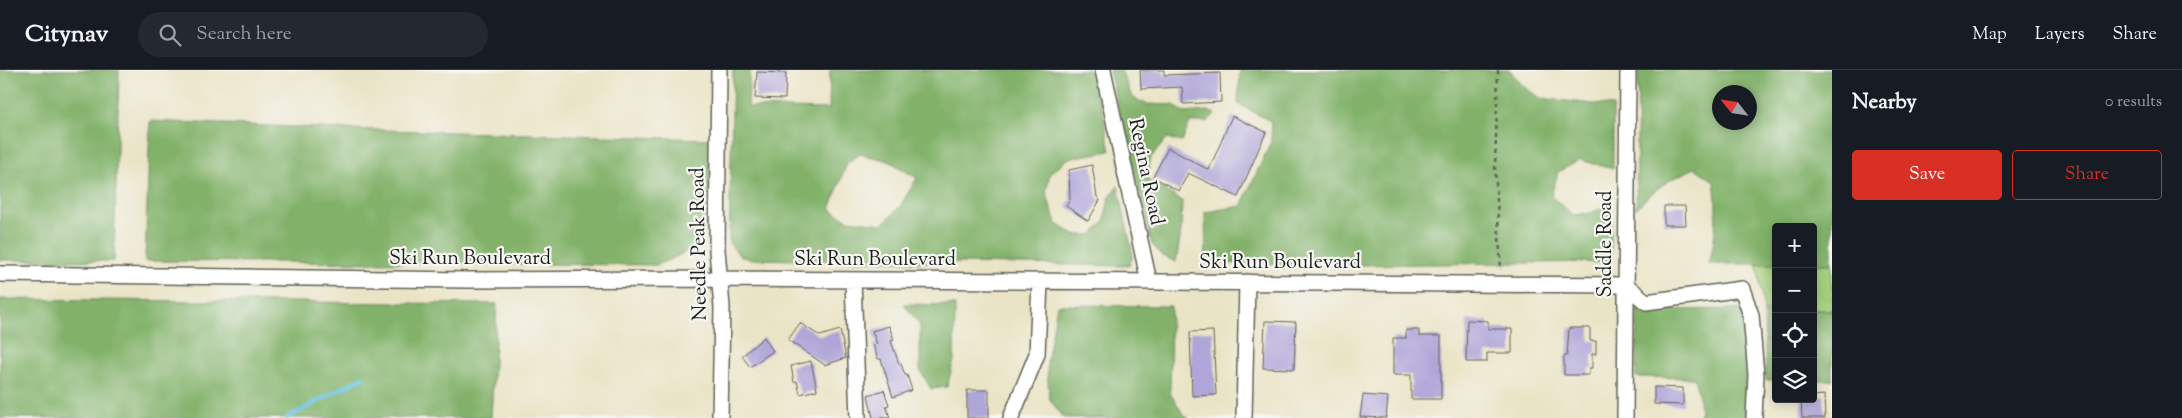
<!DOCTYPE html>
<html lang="en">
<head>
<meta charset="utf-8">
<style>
  body { margin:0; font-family:"Sorts Mill Goudy",serif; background:#242831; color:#f1f3f6 }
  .controls { position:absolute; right:15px; bottom:15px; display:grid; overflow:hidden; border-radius:5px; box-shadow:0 2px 12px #0003 }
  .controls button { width:45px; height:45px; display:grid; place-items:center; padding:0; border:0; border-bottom:1px solid #363941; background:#171b24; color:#f1f3f6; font:25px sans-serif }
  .compass { position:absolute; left:1712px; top:15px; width:45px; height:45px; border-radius:50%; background:#171b24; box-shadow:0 2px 12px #0003; rotate:300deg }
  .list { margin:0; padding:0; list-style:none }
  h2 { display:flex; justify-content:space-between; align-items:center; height:65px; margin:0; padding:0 20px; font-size:21px }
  h2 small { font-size:16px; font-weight:400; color:#9ea1a6 }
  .actions { display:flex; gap:10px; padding:15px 20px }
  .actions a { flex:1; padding:11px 0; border:1px solid #d93025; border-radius:5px; text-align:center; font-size:18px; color:#d93025 }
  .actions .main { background:#d93025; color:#fff }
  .icon { flex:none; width:28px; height:28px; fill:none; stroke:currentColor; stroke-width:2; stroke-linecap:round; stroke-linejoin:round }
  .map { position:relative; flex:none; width:1832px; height:348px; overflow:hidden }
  header { display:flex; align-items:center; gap:30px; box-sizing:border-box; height:70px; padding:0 25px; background:#171b24; border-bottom:1px solid #363941 }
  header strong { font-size:24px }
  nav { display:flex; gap:28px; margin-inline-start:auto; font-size:18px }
  .search { width:350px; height:45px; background:#242831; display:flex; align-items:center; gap:12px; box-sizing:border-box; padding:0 18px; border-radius:28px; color:#9ea1a6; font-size:19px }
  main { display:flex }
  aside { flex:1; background:#171b24 }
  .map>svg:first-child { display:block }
  .green { fill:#a3cf7b; stroke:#60764c }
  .forest { fill:#82b26b; stroke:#4f6744; fill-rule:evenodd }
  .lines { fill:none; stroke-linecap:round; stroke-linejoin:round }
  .stream { stroke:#62c3e1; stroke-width:4.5 }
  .building { fill:#afa5d8 }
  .minor-casing { stroke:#646258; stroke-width:18 }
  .path { stroke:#646258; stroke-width:2.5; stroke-dasharray:4 4; stroke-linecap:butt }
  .minor { stroke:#fff; stroke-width:15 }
  .labels { text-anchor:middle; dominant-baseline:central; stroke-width:4.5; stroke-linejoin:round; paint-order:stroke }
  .street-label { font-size:20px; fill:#1c1c1c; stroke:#f6f6f2 }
</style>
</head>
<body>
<header>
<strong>Citynav</strong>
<div class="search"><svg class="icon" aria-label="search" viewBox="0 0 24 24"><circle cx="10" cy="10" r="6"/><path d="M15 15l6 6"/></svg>Search here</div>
<nav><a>Map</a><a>Layers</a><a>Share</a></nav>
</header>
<main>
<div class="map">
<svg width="1832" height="348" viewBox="0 0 1832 348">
  <rect width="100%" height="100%" fill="#f6f6f2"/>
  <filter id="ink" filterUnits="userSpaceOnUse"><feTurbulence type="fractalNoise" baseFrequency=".02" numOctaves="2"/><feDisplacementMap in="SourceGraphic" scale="10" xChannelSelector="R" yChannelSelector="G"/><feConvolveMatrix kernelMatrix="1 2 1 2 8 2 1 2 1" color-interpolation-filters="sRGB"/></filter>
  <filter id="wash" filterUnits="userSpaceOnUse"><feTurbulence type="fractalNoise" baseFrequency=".0096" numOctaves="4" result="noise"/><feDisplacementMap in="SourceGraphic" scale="20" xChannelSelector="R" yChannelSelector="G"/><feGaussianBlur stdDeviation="1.12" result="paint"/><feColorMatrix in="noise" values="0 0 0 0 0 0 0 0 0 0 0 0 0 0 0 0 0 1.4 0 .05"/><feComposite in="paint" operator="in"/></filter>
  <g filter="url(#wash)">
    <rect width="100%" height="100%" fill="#eae4c6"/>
    <!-- green -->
    <path class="green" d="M1757 194H1776V241H1764Z
      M1813 194H1832V240H1813Z"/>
    <!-- forest -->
    <path class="forest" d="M0 0H119L114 191 0 190Z
      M733 0H750L748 37 829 39 830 0H1095L1110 81 1069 88 1050 103 1046 122 1056 153 1074 165H1092L1104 152 1109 128 1118 116 1133 185 1130 194 1124 196 749 189 739 185 729 173ZM860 84 889 91 917 108 901 135 883 154 848 150 830 139 847 93Z
      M1109 0H1121L1132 27 1146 34 1174 35 1184 43 1208 41 1215 44 1207 52H1190L1182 72 1167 68 1150 89 1148 110 1182 131 1181 162 1176 192 1161 185 1152 174Z
      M1240 0H1510L1521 14 1539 28 1613 36V99L1580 90 1558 102 1551 126 1573 145 1591 143 1612 132 1611 192 1348 195 1206 193 1205 142 1241 136 1271 72 1272 52 1238 34Z
      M1638 0H1832V194H1813V157H1776V194H1709C1716 166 1718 139 1714 111L1695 98C1670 109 1654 118 1636 139ZM1720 22H1750V52H1720Z
      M150 51 344 59 710 69C709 94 713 144 702 166 694 182 672 188 657 195L145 191Z
      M0 229 497 234 491 348H0Z
      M904 234 955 235 954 290 947 317 931 319 920 300V255Z
      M1057 235 1171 236 1170 323 1185 347 1188 348H1063L1049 328 1047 293Z
      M1742 239 1746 308V348H1700L1699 327 1694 308 1636 307 1637 240Z
      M1813 240H1832V310H1813Z
      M1764 241H1776V310H1766Z"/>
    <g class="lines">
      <!-- stream -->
      <path class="stream" d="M287 348 363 307"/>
    </g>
    <g id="blocks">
      <!-- building -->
      <path class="building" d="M1140 0H1164V5L1220 3 1221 32 1183 34 1182 17 1141 19Z
        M757 2 786 3 785 29 755 28Z
        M1232 46 1266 62 1238 127 1188 103 1179 121 1153 107 1168 78 1209 100Z
        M1092 95 1097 127 1100 130 1088 151 1066 136 1070 130 1069 100Z
        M1664 136H1685L1686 155H1664Z
        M1467 250 1488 251V259H1512V283H1487V292H1466Z
        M1265 251 1296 252 1294 299 1263 298Z
        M800 253 820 266 840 260 846 288 825 295 788 270Z
        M889 256 894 270 891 271 899 294H901L905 305H907L912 320 893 327 881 289H878L873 275 877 274 872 261Z
        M1569 258H1590V271H1596V284H1592V298H1589V305H1564V286H1567Z
        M1406 260H1419V266H1441V329H1411V305H1393V268H1406Z
        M1213 261 1216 325 1192 326 1190 262Z
        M764 267 773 281 750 297 742 286Z
        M811 291 817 320 800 324 797 311 794 312 791 296Z
        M1654 317 1683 318V335L1654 334Z
        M884 320 889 335 886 336 890 348H873L868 325Z
        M967 320H989V348H967Z
        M1363 325 1388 327 1386 348 1360 347Z
        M1824 325 1825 348H1802L1801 329H1813V326Z"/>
    </g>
  </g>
  <g filter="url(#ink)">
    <use href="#blocks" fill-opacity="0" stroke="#646258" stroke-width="1"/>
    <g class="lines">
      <defs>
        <path id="minor" d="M719 0 717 180 722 237 720 348
          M1103 0 1149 212
          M0 204 468 210 719 209 1626 215 1646 232 1742 219 1751 245 1756 305 1754 348
          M853 210 858 348
          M1011 348 1037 284 1040 211
          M1244 348 1247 212
          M1625 348 1628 0"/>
      </defs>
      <!-- minor casing -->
      <use href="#minor" class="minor-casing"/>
      <!-- path -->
      <path class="path" d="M1498 0 1495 96 1501 200"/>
      <!-- minor -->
      <use href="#minor" class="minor"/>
    </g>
  </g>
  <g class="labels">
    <!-- street labels -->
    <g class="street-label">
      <text transform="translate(1145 102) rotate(78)">Regina Road</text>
      <text transform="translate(700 174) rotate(-91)">Needle Peak Road</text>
      <text transform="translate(1606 174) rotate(-90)">Saddle Road</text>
      <text x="470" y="189">Ski Run Boulevard</text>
      <text x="875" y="190">Ski Run Boulevard</text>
      <text x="1280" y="193">Ski Run Boulevard</text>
    </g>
  </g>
</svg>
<div class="controls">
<button>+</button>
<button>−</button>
<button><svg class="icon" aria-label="locate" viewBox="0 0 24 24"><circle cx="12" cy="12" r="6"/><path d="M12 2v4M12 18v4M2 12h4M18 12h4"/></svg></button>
<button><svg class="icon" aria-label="layers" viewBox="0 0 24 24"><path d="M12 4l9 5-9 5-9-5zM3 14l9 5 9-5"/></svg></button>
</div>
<svg class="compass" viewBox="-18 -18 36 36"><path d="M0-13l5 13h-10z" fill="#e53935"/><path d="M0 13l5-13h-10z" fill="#9ea1a6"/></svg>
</div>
<aside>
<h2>Nearby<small>0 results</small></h2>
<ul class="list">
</ul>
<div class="actions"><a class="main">Save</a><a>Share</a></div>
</aside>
</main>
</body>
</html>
